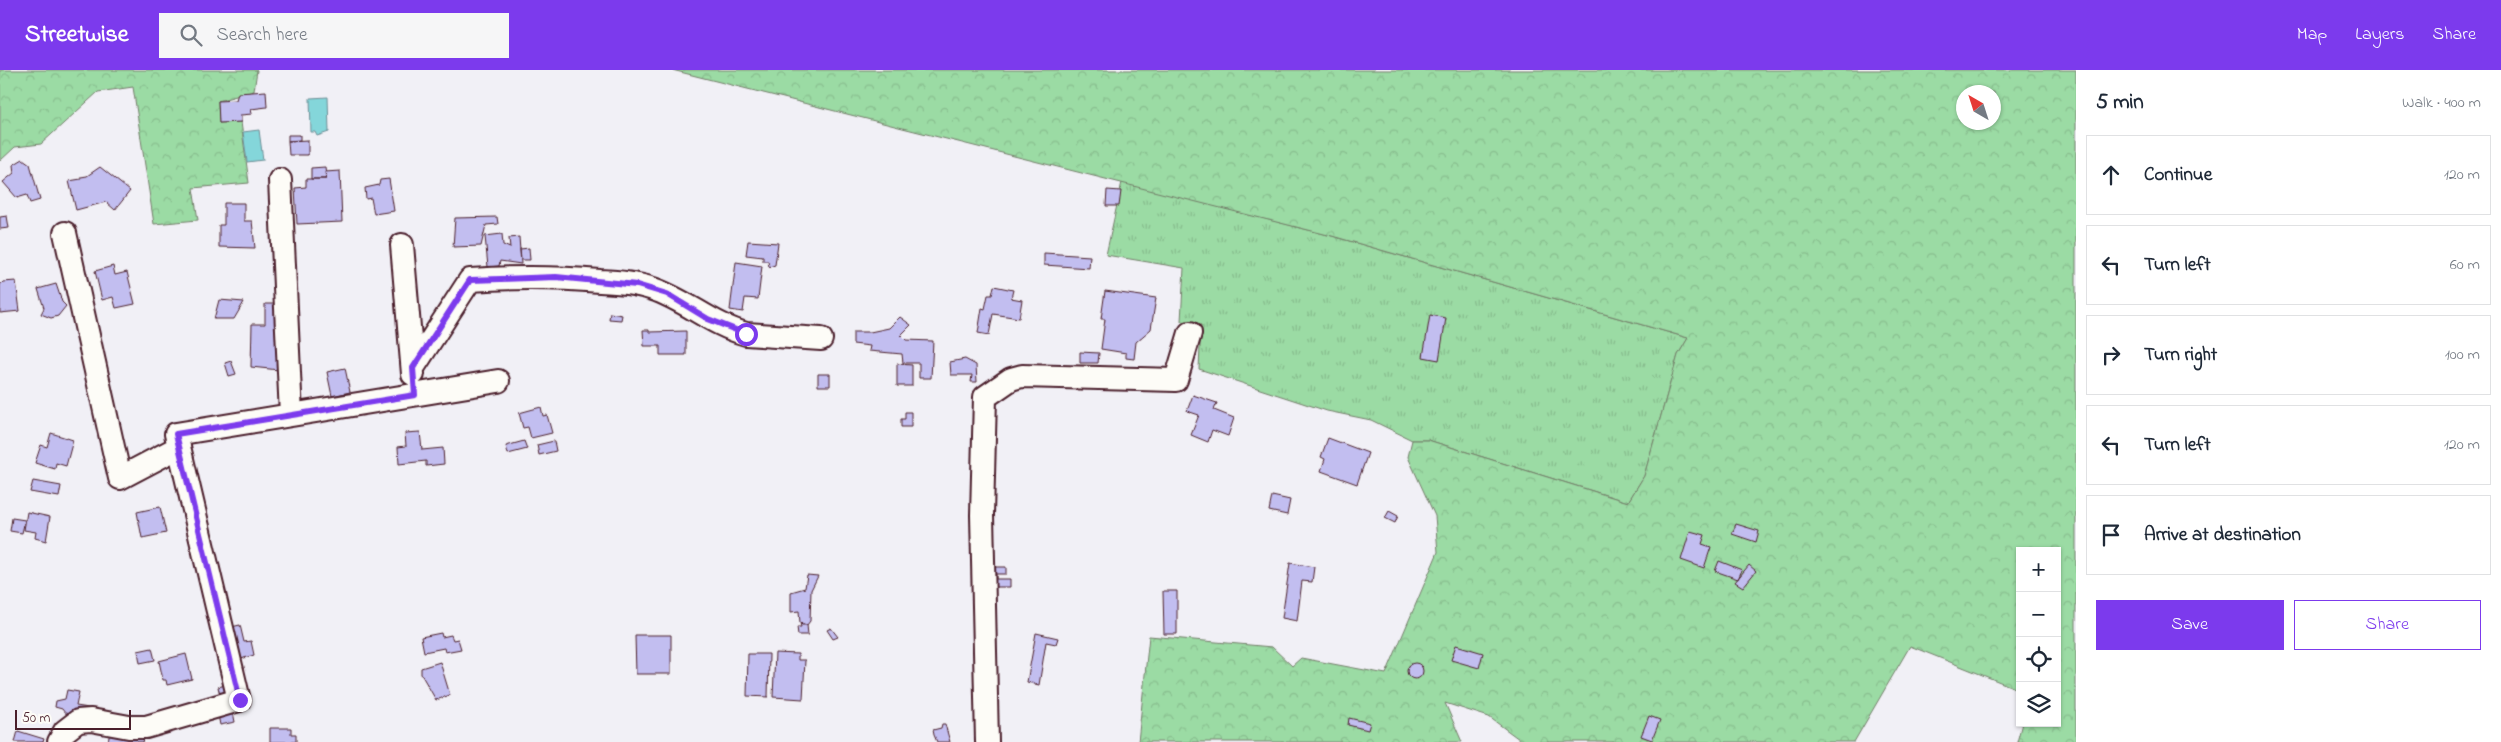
<!DOCTYPE html>
<html lang="en">
<head>
<meta charset="utf-8">
<style>
  body { margin:0; font-family:"Indie Flower",sans-serif; background:#f6f6f7; color:#1f2937 }
  .controls { position:absolute; right:15px; bottom:15px; display:grid; overflow:hidden; border-radius:0px; box-shadow:0 1px 4px #0004 }
  .controls button { width:45px; height:45px; display:grid; place-items:center; padding:0; border:0; border-bottom:1px solid #e0e1e3; background:#fff; color:#1f2937; font:25px sans-serif }
  .compass { position:absolute; left:1956px; top:15px; width:45px; height:45px; border-radius:50%; background:#fff; box-shadow:0 1px 4px #0004; rotate:321deg }
  .scale { position:absolute; left:15px; bottom:12px; width:116px; box-sizing:border-box; padding-left:5px; border:2px solid #4a1f2b; border-top:0; font-size:14px; line-height:18px; white-space:nowrap; color:#4a1f2b; -webkit-text-stroke:4px #fdfcf7; paint-order:stroke }
  .stop { position:absolute; width:15px; height:15px; margin:-11px; border:4px solid #7c3aed; border-radius:50%; background:#fff }
  .stop.end { background:#7c3aed; border-color:#fff; box-shadow:0 1px 5px #0008 }
  .list { margin:0; padding:0; list-style:none }
  h2 { display:flex; justify-content:space-between; align-items:center; height:65px; margin:0; padding:0 20px; font-size:21px }
  h2 small { font-size:16px; font-weight:400; color:#747a83 }
  .list li { display:grid; grid-template-columns:32px 1fr auto; gap:15px; align-items:center; box-sizing:border-box; height:80px; margin:0 10px 10px; padding:0 10px; border:1px solid #e0e1e3; border-radius:0px }
  .list b { display:block; font-size:19px; white-space:nowrap }
  .list em { font-size:16px; font-style:normal; color:#747a83 }
  .actions { display:flex; gap:10px; padding:15px 20px }
  .actions a { flex:1; padding:11px 0; border:1px solid #7c3aed; border-radius:0px; text-align:center; font-size:18px; color:#7c3aed }
  .actions .main { background:#7c3aed; color:#fff }
  .icon { flex:none; width:28px; height:28px; fill:none; stroke:currentColor; stroke-width:2; stroke-linecap:round; stroke-linejoin:round }
  .map { position:relative; flex:none; width:2076px; height:672px; overflow:hidden }
  header { display:flex; align-items:center; gap:30px; box-sizing:border-box; height:70px; padding:0 25px; background:#7c3aed; color:#fff }
  header strong { font-size:24px }
  nav { display:flex; gap:28px; margin-inline-start:auto; font-size:18px }
  .search { width:350px; height:45px; background:#f6f6f7; display:flex; align-items:center; gap:12px; box-sizing:border-box; padding:0 18px; border-radius:0px; color:#747a83; font-size:19px }
  main { display:flex }
  aside { flex:1; background:#fff }
  .map>svg:first-child { display:block }
  .grass { fill:url(#grass-tufts); stroke:#727d68 }
  .forest { fill:url(#forest-crowns); stroke:#727d68; fill-rule:evenodd }
  .water { fill:#84d6da; stroke:#6d8d94 }
  .building { fill:#c2bef0; stroke:#4a1f2b }
  .lines { fill:none; stroke-linecap:round; stroke-linejoin:round }
  .minor-casing { stroke:#4a1f2b; stroke-width:26 }
  .minor { stroke:#fdfcf7; stroke-width:22 }
  .route { stroke:#7c3aed; stroke-width:6 }
</style>
</head>
<body>
<header>
<strong>Streetwise</strong>
<div class="search"><svg class="icon" aria-label="search" viewBox="0 0 24 24"><circle cx="10" cy="10" r="6"/><path d="M15 15l6 6"/></svg>Search here</div>
<nav><a>Map</a><a>Layers</a><a>Share</a></nav>
</header>
<main>
<div class="map">
<svg width="2076" height="672" viewBox="0 0 2076 672">
  <defs>
    <pattern id="grass-tufts" width="24" height="20" patternUnits="userSpaceOnUse" patternTransform="scale(1.25)"><rect width="24" height="20" fill="#9bdba4"/><path d="M3 7l-1-3M5 7V3M7 7l1-3M15 17l-1-3M17 17v-4M19 17l1-3" fill="none" stroke="#87bc8d"/></pattern>
    <pattern id="forest-crowns" width="20" height="18" patternUnits="userSpaceOnUse" patternTransform="scale(1.25)"><rect width="20" height="18" fill="#9bdba4"/><path d="M2 6a3 3 0 1 1 6 0M12 15a3 3 0 1 1 6 0" fill="none" stroke="#87bc8d"/></pattern>
  </defs>
  <rect width="100%" height="100%" fill="#f1f0f6"/>
  <filter id="ink" filterUnits="userSpaceOnUse"><feTurbulence type="fractalNoise" baseFrequency=".02" numOctaves="2"/><feDisplacementMap in="SourceGraphic" scale="10" xChannelSelector="R" yChannelSelector="G"/><feConvolveMatrix kernelMatrix="1 2 1 2 8 2 1 2 1" color-interpolation-filters="sRGB"/></filter>
  <g filter="url(#ink)">
    <!-- grass -->
    <path class="grass" d="M1122 112 1332 166 1688 268 1678 285 1644 406 1628 432 1428 370H1412L1371 350 1327 341 1199 299 1201 255 1181 251 1184 198 1106 185Z"/>
    <!-- forest -->
    <path class="forest" d="M0 0H257L254 21 218 31 219 53 241 52 249 113 193 118 198 150 154 154 133 17 98 22 41 74 15 77 0 91Z
      M672 0H2076V672H2017L2022 653H2057V481H2020V620L1910 576 1854 672H1523L1489 647 1445 633 1462 672H1138L1149 566 1272 577 1292 596 1301 588 1386 604 1438 482 1435 446 1408 387 1412 370H1428L1628 432 1644 406 1678 285 1688 268 1332 166ZM1964 22H1994V52H1964Z"/>
    <!-- water -->
    <path class="water" d="M328 27 329 62 317 66 315 62H311L310 28Z
      M259 60 263 90 247 92 243 62Z"/>
    <!-- building -->
    <path class="building" d="M266 21 267 37 251 39 252 44 241 45V52L219 53 218 31 236 30 238 23Z
      M288 65H300V70L288 71Z
      M308 70V85H289L288 71Z
      M23 89 30 94 40 130 30 133 27 125 17 128 3 112 14 103 13 95Z
      M100 97 130 121 115 140 106 132 76 140 69 111 81 109V107L87 106Z
      M325 97 326 109H311V98Z
      M340 101 342 152 297 154 295 118 306 117V109H326L325 102Z
      M389 109 394 141 374 144 371 128 366 129 365 118 379 115 380 110Z
      M1107 120 1121 121 1119 136H1106Z
      M224 133H244V151H252L255 178 219 177V155H224Z
      M7 146 9 158 0 159V147Z
      M497 147 498 154 486 155 481 176 453 177 455 148Z
      M502 164 503 175 510 178 509 168 519 167 521 194 500 191 499 196 488 197 485 166Z
      M748 171 778 173 775 195 769 197 768 191H763V187L746 185Z
      M529 178 530 190H521L520 179Z
      M1044 183 1090 186 1089 198 1044 195Z
      M736 192 762 196 758 229 745 228 743 242 730 240Z
      M113 196 115 205 127 202 135 234 116 238 113 227 102 230 95 201Z
      M16 211 20 241 0 243V215L3 212Z
      M56 214 62 232 66 236 58 246 51 248 41 244 44 238 38 219Z
      M994 216 1013 220 1011 228 1022 230 1019 248 993 244 989 265 978 263 982 238 985 239 988 225H992Z
      M1105 221 1156 228 1151 259 1136 272 1134 289 1126 288V283L1101 279 1105 249H1101Z
      M219 230 244 232 234 249H214Z
      M265 234H280L279 300 251 297 252 254H265Z
      M610 243 622 245 621 250 609 249Z
      M1430 245 1446 248 1439 290 1423 287Z
      M900 247 911 255 901 265 906 270 933 271 931 308H919V293H903L902 284 869 281 870 276 853 274V262H870L889 258Z
      M643 260H649V262L686 261V285H660V276H644Z
      M1080 282 1099 283 1098 293H1080Z
      M965 289 976 295 977 312H971L972 305H951L950 292Z
      M231 291 236 304 229 306 225 293Z
      M897 294 912 295V316H897Z
      M345 298 350 322 332 326 327 302Z
      M818 304H830V316H818Z
      M1193 325 1217 333 1214 340 1234 348 1228 366 1212 360 1208 372 1191 365 1199 345 1187 341Z
      M541 337 543 346 547 345 552 363 531 368 528 357 523 358 519 343Z
      M905 342H911V357H901V349H905Z
      M420 362 422 380 443 378 444 394 426 396V391L399 394 398 377 406 376 405 363Z
      M51 363 73 370 66 396 56 393 55 399 35 393 41 375 47 377Z
      M1328 368 1368 383 1357 414 1321 401 1325 389 1321 387Z
      M524 371 527 379 508 384 506 376Z
      M554 371 556 381 539 385 537 375Z
      M33 411 61 416 59 427 30 422Z
      M1272 426 1290 430 1287 445 1269 441Z
      M160 437 166 463 142 468 137 442Z
      M1389 441 1398 446 1395 453 1385 448Z
      M27 442 50 447 46 471 35 468 36 462 24 460Z
      M12 448 25 450 22 463 10 461Z
      M1736 454 1759 461 1756 472 1732 464Z
      M1690 461 1705 465 1702 474 1711 477 1704 498 1681 490Z
      M1719 491 1742 500 1738 509 1715 501Z
      M1290 493 1314 497 1312 512 1302 511 1297 551 1282 548Z
      M1749 495 1756 501 1743 517 1735 512Z
      M986 497H1006V504H996V509H1010V517H985Z
      M807 505 818 506 811 520 810 551 807 555H802L800 553 799 541 791 542V522L805 518Z
      M1163 521H1177V564H1164Z
      M800 553 807 555 808 565H798L797 557H801Z
      M240 555 244 572 251 571 254 585 241 589 246 612 237 614 227 558Z
      M831 558 838 567 833 569 827 560Z
      M441 563 442 567 451 565 453 570 458 569 461 579 445 582 444 578 424 582 421 567Z
      M1036 563 1058 568 1056 574 1046 572 1039 615 1027 612Z
      M635 565H671V604H636Z
      M1456 575 1483 583 1479 598 1451 590Z
      M152 578 155 590 140 593 138 581Z
      M775 583 798 584V590H805L803 629 773 627Z
      M186 584 192 609 167 615 166 610H163L159 591Z
      M748 584H769L768 627 747 626Z
      M440 592 450 625 436 630 421 604V598Z
      M1407 601a8 8 0 1 1 16 0a8 8 0 1 1-16 0Z
      M229 614 232 627 221 629 218 617Z
      M67 620 79 622 76 636 89 638 87 648 65 643 62 639 55 637 56 631 65 629Z
      M233 642 235 652 220 655 218 645Z
      M1649 646 1660 650 1652 670 1641 666Z
      M1349 648 1370 653 1368 660 1348 655Z
      M942 654H945L950 672H937L934 665 933 660 941 658Z
      M270 658H291V664H296V672H270Z
      M18 661 44 669 43 672H15Z
      M110 662 144 669 143 672H108Z"/>
    <g class="lines">
      <defs>
        <path id="minor" d="M280 110 291 345
          M65 163 120 408 179 377
          M402 175 413 304
          M413 298 470 210C514 207 556 207 600 211 618 212 636 213 653 219 686 230 712 255 746 264L821 269
          M59 672 65 661 78 651 91 650 129 657H146L239 630 176 364 498 311
          M987 672 982 445 985 327 1011 309 1022 306 1176 310 1190 263"/>
      </defs>
      <!-- minor casing -->
      <use href="#minor" class="minor-casing"/>
      <!-- minor -->
      <use href="#minor" class="minor"/>
    </g>
  </g>
  <g class="lines" filter="url(#ink)">
    <!-- route -->
    <path class="route" d="M240 630 176 364 415 325 413 298 470 210 556 207 637 215 667 224 708 249 746 264"/>
  </g>
</svg>
<div class="controls">
<button>+</button>
<button>−</button>
<button><svg class="icon" aria-label="locate" viewBox="0 0 24 24"><circle cx="12" cy="12" r="6"/><path d="M12 2v4M12 18v4M2 12h4M18 12h4"/></svg></button>
<button><svg class="icon" aria-label="layers" viewBox="0 0 24 24"><path d="M12 4l9 5-9 5-9-5zM3 14l9 5 9-5"/></svg></button>
</div>
<svg class="compass" viewBox="-18 -18 36 36"><path d="M0-13l5 13h-10z" fill="#e53935"/><path d="M0 13l5-13h-10z" fill="#747a83"/></svg>
<div class="scale">50 m</div>
<div class="stop" style="left:746px;top:264px"></div>
<div class="stop end" style="left:240px;top:630px"></div>
</div>
<aside>
<h2>5 min<small>Walk · 400 m</small></h2>
<ul class="list">
<li><svg class="icon" aria-label="ahead" viewBox="0 0 24 24"><path d="M12 20V5M6 11l6-6 6 6"/></svg><div><b>Continue</b></div><em>120 m</em></li>
<li><svg class="icon" aria-label="left" viewBox="0 0 24 24"><path d="M17 20v-9H6M10 6l-5 5 5 5"/></svg><div><b>Turn left</b></div><em>60 m</em></li>
<li><svg class="icon" aria-label="right" viewBox="0 0 24 24"><path d="M7 20v-9h11M14 6l5 5-5 5"/></svg><div><b>Turn right</b></div><em>100 m</em></li>
<li><svg class="icon" aria-label="left" viewBox="0 0 24 24"><path d="M17 20v-9H6M10 6l-5 5 5 5"/></svg><div><b>Turn left</b></div><em>120 m</em></li>
<li><svg class="icon" aria-label="arrive" viewBox="0 0 24 24"><path d="M6 21V4h12l-3 4 3 4H6"/></svg><div><b>Arrive at destination</b></div></li>
</ul>
<div class="actions"><a class="main">Save</a><a>Share</a></div>
</aside>
</main>
</body>
</html>
